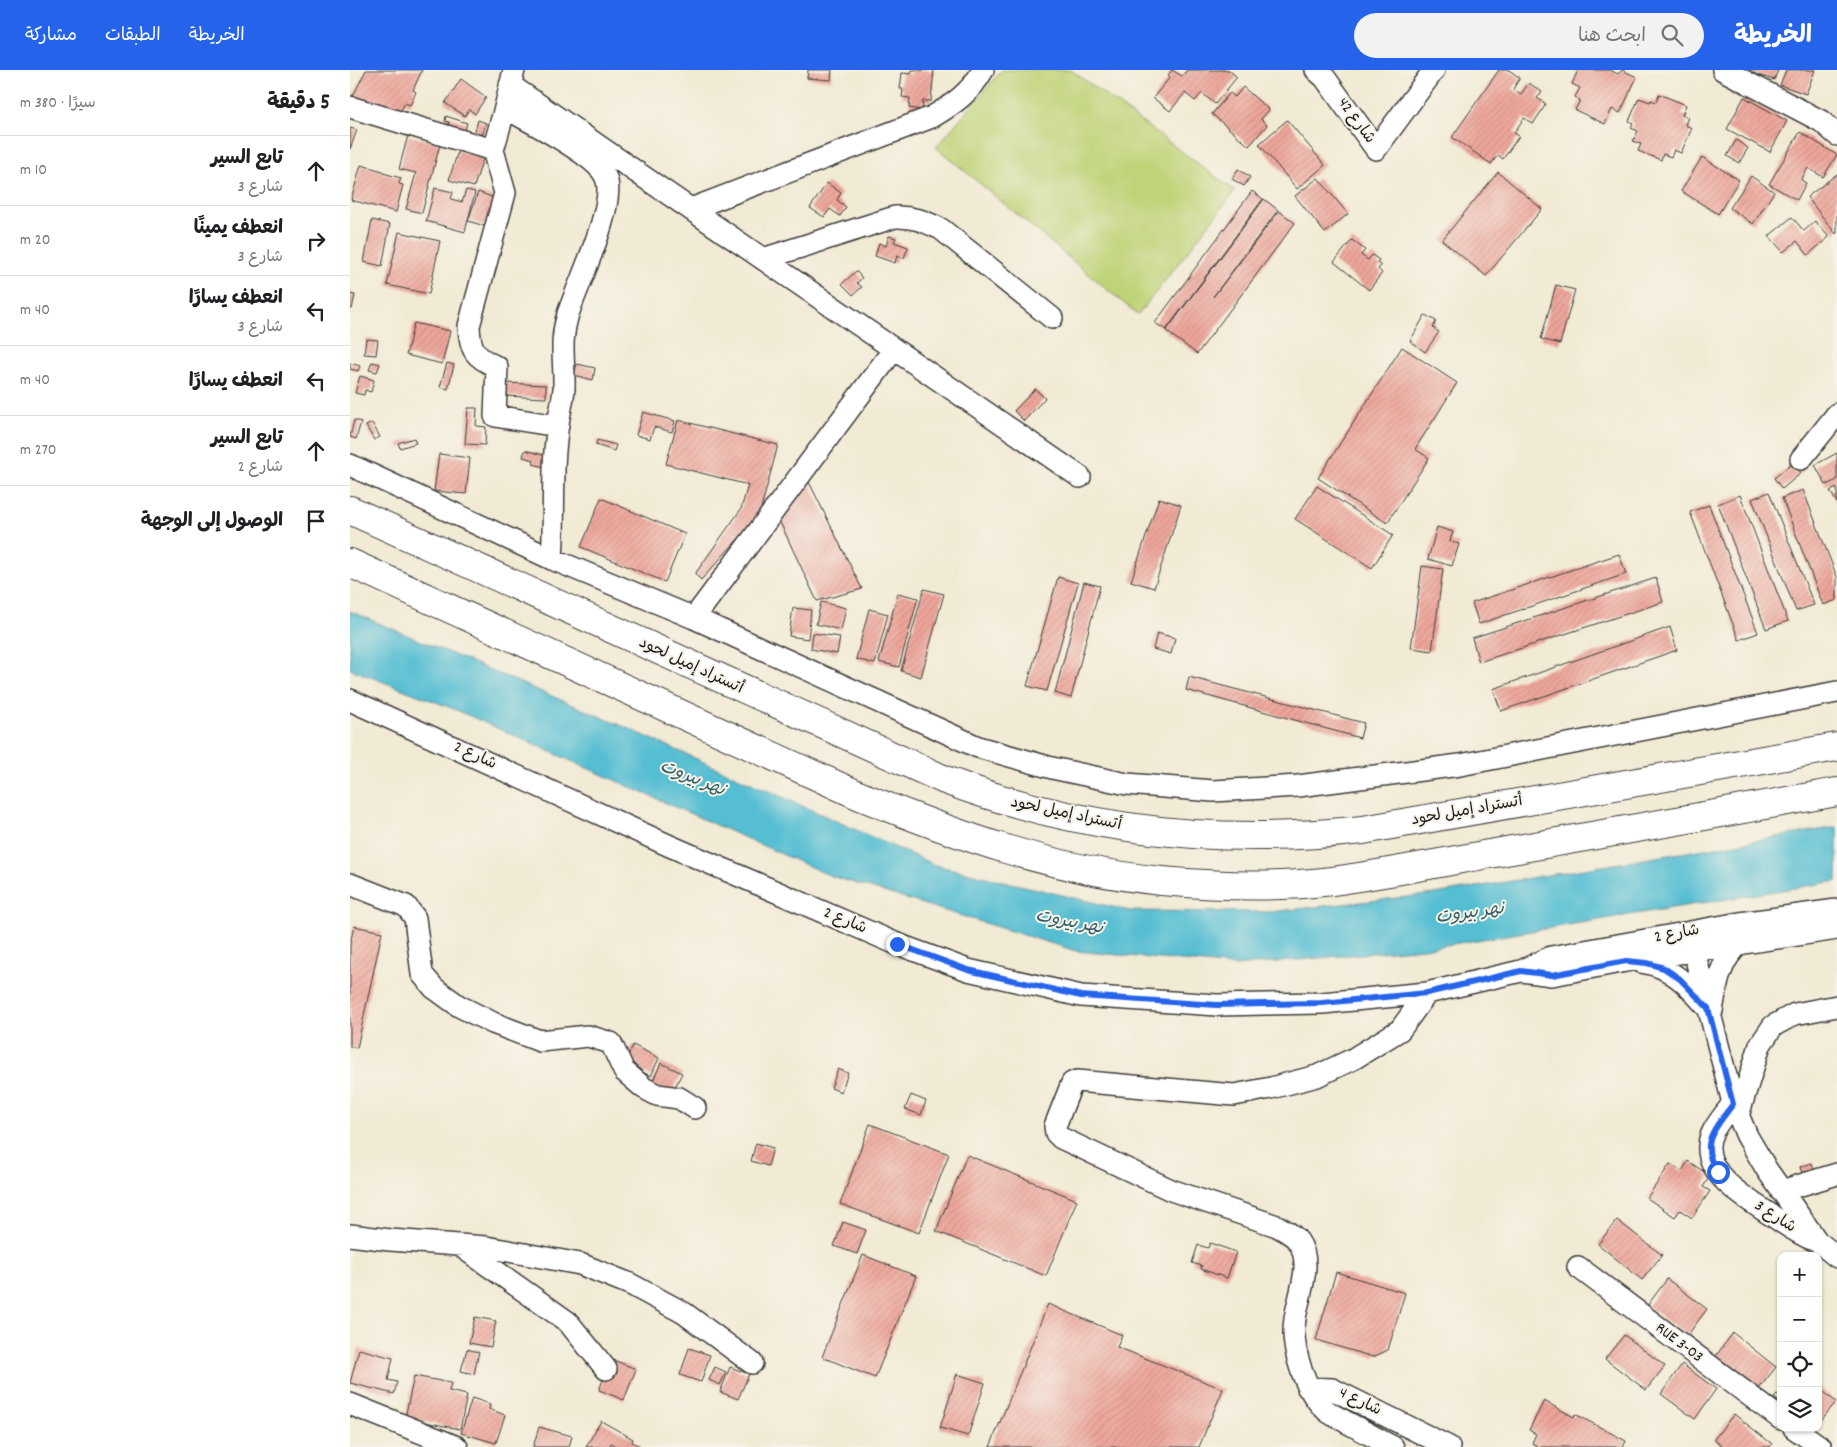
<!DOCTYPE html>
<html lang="ar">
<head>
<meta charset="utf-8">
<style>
  body { margin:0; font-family:Dekko,"Playpen Sans Arabic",sans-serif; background:#f2f2f2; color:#202124; direction:rtl }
  .controls { position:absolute; right:15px; bottom:15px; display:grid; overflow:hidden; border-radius:10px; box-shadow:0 1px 4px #0004 }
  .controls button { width:45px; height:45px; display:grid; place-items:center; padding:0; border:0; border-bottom:1px solid #e0e0e0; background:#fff; color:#202124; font:25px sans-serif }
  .stop { position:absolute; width:15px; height:15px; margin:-11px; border:4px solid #2563eb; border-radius:50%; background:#fff }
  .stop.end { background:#2563eb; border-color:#fff; box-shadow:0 1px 5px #0008 }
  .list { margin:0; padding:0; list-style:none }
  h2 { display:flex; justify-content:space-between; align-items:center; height:65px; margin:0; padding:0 20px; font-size:21px }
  h2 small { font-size:16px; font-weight:400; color:#757577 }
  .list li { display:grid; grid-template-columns:32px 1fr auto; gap:15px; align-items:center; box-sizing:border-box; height:70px; padding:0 20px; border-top:1px solid #e0e0e0 }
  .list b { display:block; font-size:19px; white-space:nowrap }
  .list p { margin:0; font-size:16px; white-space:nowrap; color:#757577 }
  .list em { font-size:16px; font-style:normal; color:#757577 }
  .icon { flex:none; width:28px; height:28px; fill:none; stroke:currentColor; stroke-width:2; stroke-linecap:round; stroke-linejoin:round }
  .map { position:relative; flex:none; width:1487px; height:1377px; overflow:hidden; direction:ltr }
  header { display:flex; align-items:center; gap:30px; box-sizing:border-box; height:70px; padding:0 25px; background:#2563eb; color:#fff }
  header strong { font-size:24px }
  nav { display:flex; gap:28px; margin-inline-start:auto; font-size:18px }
  .search { width:350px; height:45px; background:#f2f2f2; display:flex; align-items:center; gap:12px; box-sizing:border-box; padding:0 18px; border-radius:28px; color:#757577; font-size:19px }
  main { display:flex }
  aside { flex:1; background:#fff }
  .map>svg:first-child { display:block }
  .park { fill:#bfd377; stroke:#6e784a }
  .water { fill:#55bed2; stroke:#386d77 }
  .building { fill:url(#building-hatch) }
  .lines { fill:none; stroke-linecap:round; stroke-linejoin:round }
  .minor-casing { stroke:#3c3b38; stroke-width:24 }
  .highway-casing { stroke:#3c3b38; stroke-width:30 }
  .minor { stroke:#fff; stroke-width:21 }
  .highway { stroke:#fff; stroke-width:28 }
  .route { stroke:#2563eb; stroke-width:6 }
  .labels { text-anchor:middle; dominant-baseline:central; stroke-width:4; stroke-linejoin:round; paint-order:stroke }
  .street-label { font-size:16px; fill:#1c1c1c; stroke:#f7f3e8 }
  .water-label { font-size:18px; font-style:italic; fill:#335d65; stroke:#f7f3e8 }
</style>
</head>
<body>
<header>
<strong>الخريطة</strong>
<div class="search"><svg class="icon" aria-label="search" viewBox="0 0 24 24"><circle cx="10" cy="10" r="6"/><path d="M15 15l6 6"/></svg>ابحث هنا</div>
<nav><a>الخريطة</a><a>الطبقات</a><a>مشاركة</a></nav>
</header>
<main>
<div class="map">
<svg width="1487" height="1377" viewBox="0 0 1487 1377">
  <defs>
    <pattern id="building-hatch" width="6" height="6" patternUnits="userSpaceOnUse" patternTransform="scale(1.25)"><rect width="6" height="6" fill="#eea69b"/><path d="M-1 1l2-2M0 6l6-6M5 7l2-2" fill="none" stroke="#cc8e85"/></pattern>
  </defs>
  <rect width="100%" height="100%" fill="#f7f3e8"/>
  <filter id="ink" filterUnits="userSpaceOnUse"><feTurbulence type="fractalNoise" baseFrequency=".02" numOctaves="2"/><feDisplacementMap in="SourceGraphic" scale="10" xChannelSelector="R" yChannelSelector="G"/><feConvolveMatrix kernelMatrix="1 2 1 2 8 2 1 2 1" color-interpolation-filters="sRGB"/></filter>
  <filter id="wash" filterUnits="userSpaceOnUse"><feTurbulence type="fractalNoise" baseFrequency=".0096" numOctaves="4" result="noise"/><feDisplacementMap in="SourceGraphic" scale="20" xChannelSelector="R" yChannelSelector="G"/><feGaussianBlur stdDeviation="1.12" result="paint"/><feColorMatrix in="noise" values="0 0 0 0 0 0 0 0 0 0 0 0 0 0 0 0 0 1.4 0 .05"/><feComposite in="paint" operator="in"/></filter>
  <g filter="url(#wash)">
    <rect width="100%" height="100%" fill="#f1ead4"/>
    <!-- park -->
    <path class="park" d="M652 0H721L885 121 788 245 586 77Z"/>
    <!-- water -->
    <path class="water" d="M0 541 275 657 585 795 780 841 919 842 1084 824 1487 757V811L1084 877 885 896 726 881 481 806 104 639 0 599Z"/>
    <g id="blocks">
      <!-- building -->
      <path class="building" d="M16 0H72L63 20 66 22 60 35 55 33 47 48 3 26Z
        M458 0H482L481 10 457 8Z
        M562 0H584L581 31H573L572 40 559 38 560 28 552 27 553 19H550L552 3 561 4Z
        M822 0 832 6 837 0H879L887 7 865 34 852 23 845 31 835 23 820 41 803 28 820 7 818 5Z
        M1149 0H1159L1170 8 1163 19 1171 24 1179 13 1192 22 1187 28 1196 34 1183 54 1174 48 1164 63 1169 66 1153 89 1148 85 1141 94 1102 67Z
        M1228 0H1260L1268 4 1272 0 1287 7 1270 43 1262 39 1255 54 1225 40 1230 30 1225 27 1230 18 1222 14Z
        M1399 0H1428L1424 10 1398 2Z
        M1436 0H1465L1456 24 1430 15Z
        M111 9 136 27 125 44 119 39 115 46 95 33Z
        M893 17 919 40 911 49 917 55 899 76 862 44 880 23 885 27Z
        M1309 24 1336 35 1332 45 1338 47 1335 55 1342 58 1331 83 1324 80 1321 87 1313 84 1311 90 1288 81 1291 74 1283 71 1288 61 1281 58 1283 53 1279 51 1289 28 1300 32 1301 30 1306 32Z
        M1394 27 1437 51 1420 82 1377 59Z
        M96 46 117 53 114 63 98 58 99 52 95 51Z
        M128 50 136 53 131 70 123 68Z
        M937 50 975 95 947 119 909 74Z
        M0 58 7 60 0 79Z
        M1450 62 1487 85 1473 107 1458 98 1451 110 1456 113 1447 130 1419 114Z
        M58 65 90 74 72 143 56 139 66 103 49 99Z
        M1386 70 1398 78 1389 93 1377 86Z
        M108 81 133 88 124 117 99 110Z
        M1352 87 1389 110 1368 144 1331 121Z
        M11 95 33 101V103L51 108 49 114 53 115 46 142 1 130Z
        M888 99 900 107 894 116 882 109Z
        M1148 102 1192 139 1136 206 1092 170Z
        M1487 104V163L1486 164 1457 127Z
        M1401 106 1424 122 1403 154 1380 138Z
        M968 108 998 144 975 163 945 126Z
        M477 113 491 123 487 130 496 137 490 146 480 139 474 147 460 138Z
        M85 118 103 122 101 129 112 132 116 120 125 122 115 162 76 151Z
        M902 121 913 129 816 260 805 253Z
        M128 122 147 129 138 157 118 151Z
        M914 129 928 140 863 227 929 141 945 153 847 284 816 261Z
        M1442 147 1454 161 1465 151 1479 167 1458 185 1447 171 1433 182 1419 166Z
        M22 150 40 154 32 196 14 192Z
        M49 162 90 171 79 224 37 215Z
        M539 166 546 168 544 172 558 177 554 188 547 186 545 193 525 186 529 173 536 176Z
        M1002 170 1015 180 1011 185 1018 190 1022 185 1029 190 1027 193 1031 196 1028 199 1032 203 1019 220 984 192Z
        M506 201 512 208 507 213 512 217 503 225 492 214Z
        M1206 215 1225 220 1210 274 1191 269Z
        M0 224 5 225 2 239H0Z
        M1075 245 1086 251 1083 258 1089 262 1075 282 1060 271Z
        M64 253 100 261 92 294 56 285Z
        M16 269 28 270 26 285 14 284Z
        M1052 277 1107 313 1065 379 1079 388 1037 453 968 408Z
        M22 292 30 294 27 302 19 300Z
        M0 293 10 296 8 301 0 299Z
        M97 293 104 295 98 319 90 317Z
        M227 294 245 298 243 310 224 305Z
        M10 306 24 310 21 322 15 320 14 325 5 323Z
        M155 313 196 315V328L154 326Z
        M685 319 695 328 674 351 664 341Z
        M118 338H127L126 356 136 357 135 375 115 374Z
        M293 342 325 351 322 362 304 357 300 369 286 365Z
        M4 350 11 352 6 369 0 367Z
        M328 350 428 375 409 446 351 510 345 504 391 439 398 415 316 394Z
        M22 353 30 367 24 370 16 356Z
        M64 368 66 373 50 378 48 373Z
        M247 370 266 375 264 381 246 375Z
        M175 380 201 387 198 398 183 394 184 390 173 387Z
        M1487 383V410L1476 415 1465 395Z
        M89 384 120 388 116 424 84 421Z
        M1443 393 1451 403 1432 419 1424 408Z
        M459 412 512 519 467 531 429 450Z
        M967 416 1043 465 1022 498 945 449Z
        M1487 418V433L1480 421Z
        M1453 420 1487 507V530L1473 535 1432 428Z
        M1419 422 1464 535 1446 541 1402 429Z
        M1390 425 1438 551 1416 559 1368 434Z
        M251 428 335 464 315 512 231 477Z
        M809 428 831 435 804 518 781 511Z
        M1359 435 1408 563 1389 570 1340 442Z
        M1087 457 1103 462 1100 471 1109 474 1102 496 1078 489Z
        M1269 484 1276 504 1129 554 1122 533Z
        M1072 496 1093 499 1082 581 1061 578Z
        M708 507 728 513 697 621 677 616Z
        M1306 508 1313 532 1129 592 1122 568Z
        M734 512 750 516 721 628 705 623Z
        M574 519 594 524 571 607 551 601Z
        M548 523 568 528 549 597 529 592Z
        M471 532 496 538 491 560 466 554Z
        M443 538 461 540 458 569 439 566Z
        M519 539 538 544 525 594 506 589Z
        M1320 557 1327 580 1151 641 1143 619Z
        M463 563 490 567 487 584 461 579Z
        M807 563 825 568 821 584 803 579Z
        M839 607 1014 653 1010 668 836 620Z
        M4 856 32 862 7 978 0 977V874Z
        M283 975 309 988 301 1006 274 994Z
        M311 993 332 1003 321 1025 301 1015Z
        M488 999 498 1003 491 1022 481 1018Z
        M561 1025 576 1031 571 1045 555 1039Z
        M520 1054 599 1084 569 1163 490 1134Z
        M406 1073 423 1078 418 1096 401 1091Z
        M617 1085 727 1130 696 1206 586 1161Z
        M1338 1091 1360 1106 1353 1117 1360 1121 1342 1148 1330 1140 1325 1147 1297 1128 1320 1094 1332 1101Z
        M1462 1093 1466 1105 1454 1109 1450 1097Z
        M1267 1150 1312 1185 1292 1210 1248 1174Z
        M493 1152 516 1160 507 1184 484 1176Z
        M860 1173 886 1182 877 1208 851 1199 852 1196 842 1193 848 1175 858 1178Z
        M513 1185 566 1206 525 1308 472 1287Z
        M986 1202 1055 1223 1038 1280 1023 1287 966 1270Z
        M1317 1209 1357 1239 1337 1266 1297 1236Z
        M698 1234 772 1265 767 1277 873 1319 849 1377H640Z
        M125 1247 146 1251 141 1277 119 1273Z
        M1383 1263 1426 1297 1408 1320 1365 1287Z
        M1274 1265 1315 1296 1296 1320 1255 1289Z
        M339 1278 360 1285 351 1312 330 1305Z
        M9 1279 43 1288 38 1310 47 1312 44 1324 0 1313Z
        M117 1279 129 1282 124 1304 111 1301Z
        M261 1289 286 1299 274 1330 249 1320Z
        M1332 1294 1366 1319 1345 1349 1311 1324Z
        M365 1297 376 1302 370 1315 359 1310Z
        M380 1297 399 1304 388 1329 370 1322Z
        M607 1304 635 1313 618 1366 590 1358Z
        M64 1306 101 1313 99 1321 117 1325 110 1359 55 1348Z
        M1468 1317 1486 1332 1468 1354Z
        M1431 1321V1333L1424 1328Z
        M122 1328 140 1334 139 1339 155 1345 146 1373 111 1363Z
        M1194 1331 1224 1347 1225 1344 1276 1371 1273 1377H1189L1182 1373 1186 1364 1179 1360Z
        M1384 1344 1422 1374 1419 1377H1373L1364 1369Z
        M251 1351 283 1369 282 1372 292 1377H269L261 1373 259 1377H236Z
        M189 1357 222 1366 219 1377H183Z"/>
    </g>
  </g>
  <g filter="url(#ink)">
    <use href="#blocks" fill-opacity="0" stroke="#3c3b38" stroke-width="1"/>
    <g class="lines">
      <defs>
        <path id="minor" d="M164 0 155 38C177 50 248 86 256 108 267 134 227 216 218 244 209 273 215 291 214 319 213 330 210 342 208 353 206 369 204 386 204 402 203 431 204 460 202 489
          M966 0 975 8 1026 79 1084 0
          M1373 0 1471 51 1487 65
          M160 15 730 407
          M0 37 143 80
          M155 38 143 80 155 123 119 256C120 281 125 287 147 297L145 346 208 356
          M341 139 582 47C604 34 621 22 633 0
          M413 189 545 147C563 146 576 152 591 159L702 248
          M1451 389 1487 344
          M0 395 202 489 344 548 628 677 702 698 777 714 863 721 948 716 1110 695 1487 622
          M344 548 544 279
          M0 630 320 776 547 874 618 900 731 926 867 935 972 933 1077 923 1171 901 1201 887 1390 853 1487 840
          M0 814 56 836 65 848 72 904 84 918 109 936 143 953 190 971 238 966 261 973 274 1001 294 1018 307 1025 329 1028 345 1038
          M1339 862 1383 1033 1397 1066 1417 1100 1467 1171 1487 1187
          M1291 892C1320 895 1339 916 1357 937
          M1172 901 1202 905 1276 891 1487 859
          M1362 941C1366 916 1370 889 1391 873
          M1383 1033C1374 1046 1359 1061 1359 1076 1357 1107 1399 1130 1421 1145 1435 1154 1448 1164 1464 1170
          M1388 1046 1410 975 1423 956 1445 944 1487 936
          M1431 1121 1487 1104
          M0 1165 40 1170 136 1177 230 1194 280 1214 334 1243 402 1293
          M109 1175 218 1252 256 1299
          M1228 1197 1431 1349
          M958 1318 982 1319 1099 1377
          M0 1334 107 1377
          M1444 1358 1471 1377
          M1043 1377C1027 1369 1012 1360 996 1352 990 1348 981 1345 976 1340 955 1321 940 1278 945 1249 948 1226 964 1193 948 1171 943 1164 934 1160 927 1156L821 1120 711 1068 706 1063 705 1056 722 1013 727 1011 884 1025 921 1018 967 1006 1003 989 1050 960 1077 923"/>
        <path id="highway" d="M0 440 595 710C731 761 869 776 1013 760L1487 677
          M0 493 508 725C609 766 702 800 812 811 867 816 927 818 982 811 1040 803 1098 791 1156 781 1266 762 1377 742 1487 722"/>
      </defs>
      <!-- minor casing -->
      <use href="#minor" class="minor-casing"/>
      <!-- highway casing -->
      <use href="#highway" class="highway-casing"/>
      <!-- minor -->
      <use href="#minor" class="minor"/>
      <!-- highway -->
      <use href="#highway" class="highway"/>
    </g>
  </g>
  <g class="lines" filter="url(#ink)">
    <!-- route -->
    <path class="route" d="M547 874 618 900 731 926 867 935 972 933 1077 923 1171 901 1202 905 1276 891 1297 893 1314 898 1330 909 1358 938 1383 1034C1366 1057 1347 1074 1368 1102"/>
  </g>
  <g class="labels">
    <!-- street labels -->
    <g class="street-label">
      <text transform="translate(1006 51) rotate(54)">شارع 42</text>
      <text transform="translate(341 596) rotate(25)">أتستراد إميل لحود</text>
      <text transform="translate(125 686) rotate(25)">شارع 2</text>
      <text transform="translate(1117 741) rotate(-10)">أتستراد إميل لحود</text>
      <text transform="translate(716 744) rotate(12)">أتستراد إميل لحود</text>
      <text transform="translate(495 851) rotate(23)">شارع 2</text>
      <text transform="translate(1327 864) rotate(-10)">شارع 2</text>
      <text transform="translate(1425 1147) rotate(33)">شارع 3</text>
      <text transform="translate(1329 1273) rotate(37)">RUE 3-03</text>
      <text transform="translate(1010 1332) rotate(26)">شارع 4</text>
    </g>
    <!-- water labels -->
    <g class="water-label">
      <text transform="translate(342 709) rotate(22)">نهر بيروت</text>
      <text transform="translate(1120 844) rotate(-8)">نهر بيروت</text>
      <text transform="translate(719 853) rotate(11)">نهر بيروت</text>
    </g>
  </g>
</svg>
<div class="controls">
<button>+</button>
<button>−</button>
<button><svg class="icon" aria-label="locate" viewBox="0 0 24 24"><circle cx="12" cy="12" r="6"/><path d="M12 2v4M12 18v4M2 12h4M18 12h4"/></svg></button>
<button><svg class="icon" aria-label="layers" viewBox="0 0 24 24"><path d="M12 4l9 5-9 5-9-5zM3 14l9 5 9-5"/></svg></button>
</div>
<div class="stop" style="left:1368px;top:1102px"></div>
<div class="stop end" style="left:547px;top:874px"></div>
</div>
<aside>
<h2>5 دقيقة<small>سيرًا · 380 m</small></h2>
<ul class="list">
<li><svg class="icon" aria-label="ahead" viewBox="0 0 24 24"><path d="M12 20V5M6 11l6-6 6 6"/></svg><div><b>تابع السير</b><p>شارع 3</p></div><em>10 m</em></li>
<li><svg class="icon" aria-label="right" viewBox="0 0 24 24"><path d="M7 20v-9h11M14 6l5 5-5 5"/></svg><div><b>انعطف يمينًا</b><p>شارع 3</p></div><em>20 m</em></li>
<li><svg class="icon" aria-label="left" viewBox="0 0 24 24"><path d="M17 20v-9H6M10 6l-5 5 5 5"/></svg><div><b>انعطف يسارًا</b><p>شارع 3</p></div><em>40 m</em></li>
<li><svg class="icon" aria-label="left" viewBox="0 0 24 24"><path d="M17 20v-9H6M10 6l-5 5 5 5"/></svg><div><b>انعطف يسارًا</b></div><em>40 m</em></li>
<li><svg class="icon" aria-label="ahead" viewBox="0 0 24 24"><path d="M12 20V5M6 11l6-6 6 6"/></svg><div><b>تابع السير</b><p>شارع 2</p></div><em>270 m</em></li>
<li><svg class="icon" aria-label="arrive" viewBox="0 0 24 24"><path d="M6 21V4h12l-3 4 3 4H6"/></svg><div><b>الوصول إلى الوجهة</b></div></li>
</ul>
</aside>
</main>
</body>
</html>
